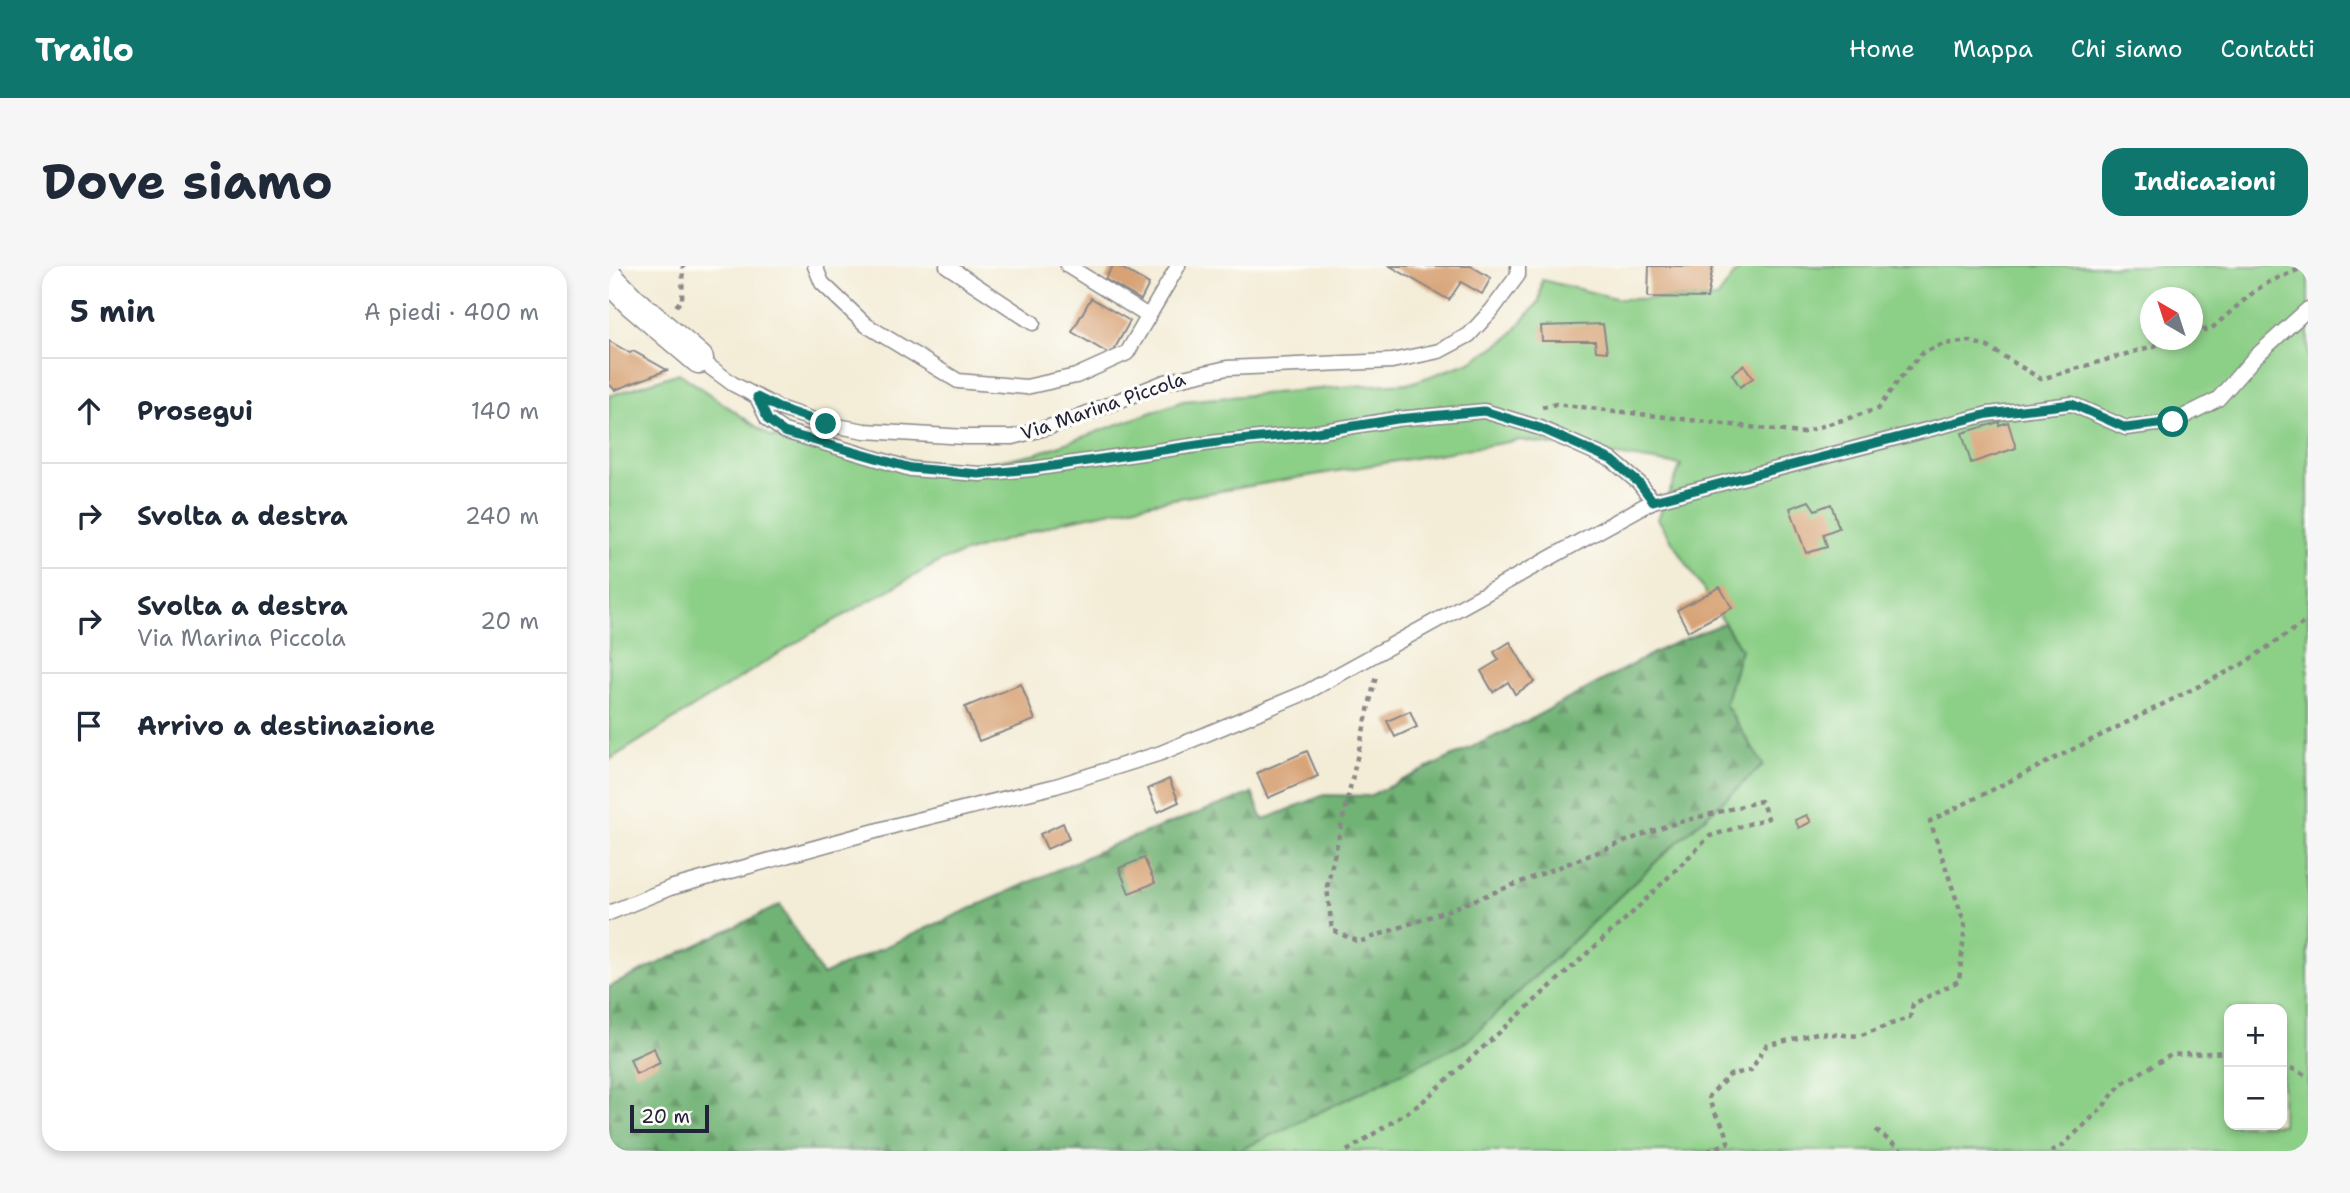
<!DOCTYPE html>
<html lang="it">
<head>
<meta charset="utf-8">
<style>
  body { margin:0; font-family:"Shantell Sans",sans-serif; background:#f6f6f7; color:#1f2937 }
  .controls { position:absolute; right:21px; bottom:21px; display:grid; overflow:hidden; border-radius:14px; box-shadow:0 4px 10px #0003 }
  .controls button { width:63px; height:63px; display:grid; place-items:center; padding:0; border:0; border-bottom:2px solid #e0e1e3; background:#fff; color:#1f2937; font:35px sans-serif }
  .compass { position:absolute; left:1531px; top:21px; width:63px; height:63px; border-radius:50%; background:#fff; box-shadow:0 4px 10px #0003; rotate:321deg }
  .scale { position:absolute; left:21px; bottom:18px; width:79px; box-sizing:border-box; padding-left:7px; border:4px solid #22223b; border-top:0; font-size:19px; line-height:24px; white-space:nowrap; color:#22223b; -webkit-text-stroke:5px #fdfcf7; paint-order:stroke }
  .stop { position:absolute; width:21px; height:21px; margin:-16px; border:5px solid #0f766e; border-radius:50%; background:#fff }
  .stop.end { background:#0f766e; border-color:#fff; box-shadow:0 2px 7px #0008 }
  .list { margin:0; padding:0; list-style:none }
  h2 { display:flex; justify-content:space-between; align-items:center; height:91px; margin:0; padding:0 28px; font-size:30px }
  h2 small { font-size:23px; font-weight:400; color:#747a83 }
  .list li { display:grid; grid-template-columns:46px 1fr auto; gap:21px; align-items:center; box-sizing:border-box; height:105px; padding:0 28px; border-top:2px solid #e0e1e3 }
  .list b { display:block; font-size:26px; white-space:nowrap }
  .list p { margin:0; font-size:23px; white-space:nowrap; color:#747a83 }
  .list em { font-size:23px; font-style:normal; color:#747a83 }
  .icon { flex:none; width:38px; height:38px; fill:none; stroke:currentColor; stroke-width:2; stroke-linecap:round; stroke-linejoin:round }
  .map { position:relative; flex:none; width:1699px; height:885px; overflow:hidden; border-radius:21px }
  header { display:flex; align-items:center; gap:42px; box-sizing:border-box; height:98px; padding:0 35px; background:#0f766e; color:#fff }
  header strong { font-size:33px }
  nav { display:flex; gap:38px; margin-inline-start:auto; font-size:24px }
  .intro { display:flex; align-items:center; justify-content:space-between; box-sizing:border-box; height:168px; padding:0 42px }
  h1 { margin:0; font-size:49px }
  .button { padding:18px 32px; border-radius:21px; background:#0f766e; color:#fff; font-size:24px; font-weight:700 }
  main { display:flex; gap:42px; padding:0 42px }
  aside { flex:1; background:#fff; border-radius:21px; box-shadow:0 4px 10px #0003 }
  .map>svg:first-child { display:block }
  .green { fill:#8ccf87; stroke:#577861; stroke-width:2; fill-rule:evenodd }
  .forest { fill:url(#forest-firs); stroke:#4a6a58; stroke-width:2 }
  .building { fill:#d7a275 }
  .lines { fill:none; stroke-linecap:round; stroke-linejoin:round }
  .lane-casing { stroke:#8a8788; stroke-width:17 }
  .street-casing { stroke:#8a8788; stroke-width:31 }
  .path { stroke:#8a8788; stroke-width:4.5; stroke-dasharray:5 5; stroke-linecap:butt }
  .lane { stroke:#fff; stroke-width:14 }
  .street { stroke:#fff; stroke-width:28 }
  .route { stroke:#0f766e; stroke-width:9 }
  .labels { text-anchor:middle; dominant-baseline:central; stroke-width:7; stroke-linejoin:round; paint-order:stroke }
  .street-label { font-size:19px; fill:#22223b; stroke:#fdfcf7 }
</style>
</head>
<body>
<header>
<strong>Trailo</strong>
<nav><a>Home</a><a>Mappa</a><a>Chi siamo</a><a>Contatti</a></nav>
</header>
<div class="intro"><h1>Dove siamo</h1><a class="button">Indicazioni</a></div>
<main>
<aside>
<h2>5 min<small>A piedi · 400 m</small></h2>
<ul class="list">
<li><svg class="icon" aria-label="ahead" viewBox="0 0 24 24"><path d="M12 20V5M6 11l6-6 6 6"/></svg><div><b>Prosegui</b></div><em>140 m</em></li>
<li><svg class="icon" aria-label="right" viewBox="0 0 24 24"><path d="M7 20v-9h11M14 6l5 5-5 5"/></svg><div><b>Svolta a destra</b></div><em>240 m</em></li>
<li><svg class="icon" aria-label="right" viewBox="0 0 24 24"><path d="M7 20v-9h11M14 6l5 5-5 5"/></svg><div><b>Svolta a destra</b><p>Via Marina Piccola</p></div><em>20 m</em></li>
<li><svg class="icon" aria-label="arrive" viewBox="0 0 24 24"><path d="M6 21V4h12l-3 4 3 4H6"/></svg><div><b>Arrivo a destinazione</b></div></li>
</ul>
</aside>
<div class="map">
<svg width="1699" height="885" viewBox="0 0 1699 885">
  <defs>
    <pattern id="forest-firs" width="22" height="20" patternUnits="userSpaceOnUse" patternTransform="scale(1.75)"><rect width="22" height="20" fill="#71b274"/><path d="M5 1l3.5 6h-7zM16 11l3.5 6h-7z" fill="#5c9060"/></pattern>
  </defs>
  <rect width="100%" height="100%" fill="#fdfcf7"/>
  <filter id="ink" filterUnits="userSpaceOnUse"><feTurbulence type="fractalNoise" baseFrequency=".0143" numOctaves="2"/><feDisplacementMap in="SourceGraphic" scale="14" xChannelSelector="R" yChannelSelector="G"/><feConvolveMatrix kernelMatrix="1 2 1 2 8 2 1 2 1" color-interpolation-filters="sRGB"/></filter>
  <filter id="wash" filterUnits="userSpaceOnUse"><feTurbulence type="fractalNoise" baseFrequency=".00686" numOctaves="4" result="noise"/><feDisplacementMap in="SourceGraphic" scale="28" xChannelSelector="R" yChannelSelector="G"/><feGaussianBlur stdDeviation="1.57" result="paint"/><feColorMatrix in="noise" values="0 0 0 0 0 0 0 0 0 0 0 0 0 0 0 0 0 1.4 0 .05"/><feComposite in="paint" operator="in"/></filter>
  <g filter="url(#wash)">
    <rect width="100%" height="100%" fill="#f3ecd6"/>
    <!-- green -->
    <path class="green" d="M1132 0H1699V885H629L857 776 1052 591 1154 499 1116 438 1132 383 1049 253 1072 199 911 174 547 236 456 255 334 294 203 367 0 494V130L70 107 161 170 227 184 303 195 363 200 429 187 574 135 744 120 802 117 861 96 898 73 930 36 933 14 1010 33 1108 32ZM1542 32H1584V74H1542ZM1620 743H1673V859H1620Z"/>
    <!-- forest -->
    <path class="forest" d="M1115 357 1132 383 1116 438 1154 499 1052 591 857 776 629 885H0V721L171 639 213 709 508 577 643 527 654 554 715 529 760 530 920 454 1056 381Z"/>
    <g id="blocks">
      <!-- building -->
      <path class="building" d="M504 0H509L540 18 532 34 496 13Z
        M781 0H862L882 12 873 28 852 16 840 34Z
        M1040 0H1104L1098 32 1039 31Z
        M482 32 521 55 502 89 463 66Z
        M994 58 998 86 987 85 986 75H933L932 60Z
        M0 75 21 87 24 85 58 104 6 124 0 118Z
        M1135 99 1144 112 1131 121 1123 108Z
        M1390 156V159L1399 156 1407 182 1362 197 1353 167Z
        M1200 235 1206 244 1222 238 1230 262 1214 268 1218 281 1197 287 1181 242Z
        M1111 321 1123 342 1079 365 1068 344Z
        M901 376 925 416 906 428 899 416 884 426 872 405 890 394 885 386Z
        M412 418 426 454 370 475 356 441Z
        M801 445 808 461 786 471 778 455Z
        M698 485 709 510 659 532 648 507Z
        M560 513 570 536 549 546 539 523Z
        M1198 549 1202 556 1190 562 1186 554Z
        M454 557 460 573 438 583 431 568Z
        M535 592 546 617 520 627 510 602Z
        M45 782 51 797 27 808 21 793Z"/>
    </g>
  </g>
  <g filter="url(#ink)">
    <use href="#blocks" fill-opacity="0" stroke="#8a8788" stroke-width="2"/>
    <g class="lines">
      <defs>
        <path id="lane" d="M206 0 213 17 257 59 349 115 417 121 467 110 518 87 569 0
          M338 0 424 57
          M459 0 539 50
          M90 93 124 118 170 142 217 158 256 165 357 171H404L454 157 556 116 618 102 783 95 830 85 860 69 883 44 909 9V0
          M148 131 159 154 175 165 302 203 371 208 423 203 609 176 702 167 788 153 875 145 931 162 1003 194 1030 217 1044 235
          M0 647 61 622 288 559 447 520 552 487 698 426 1044 235 1379 148 1463 138 1517 162 1564 156 1609 133 1646 91 1699 43"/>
        <path id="street" d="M0 12 23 36 90 93"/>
      </defs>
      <!-- lane casing -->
      <use href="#lane" class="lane-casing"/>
      <!-- street casing -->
      <use href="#street" class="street-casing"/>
      <!-- path -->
      <path class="path" d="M67 40 73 34 74 0
        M1584 68 1603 62 1647 24 1662 15 1698 0
        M933 141 947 138 1191 167 1269 143 1291 112 1313 87 1335 78 1361 75 1379 81 1432 113 1565 74
        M1673 798 1699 810
        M1267 864 1293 885
        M738 885 811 838 1023 647 1101 570 1159 552 1152 535 1056 560 837 645 750 676 723 664 718 621 767 410
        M1099 885 1119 877C1118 856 1103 852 1100 830L1121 809 1142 804 1157 780 1208 767 1250 770 1301 751 1304 738 1350 715 1356 659 1321 555 1632 399 1699 354
        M1442 885 1453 880 1492 843 1512 818 1562 789 1620 786"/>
      <!-- lane -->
      <use href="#lane" class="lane"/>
      <!-- street -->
      <use href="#street" class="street"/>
    </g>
  </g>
  <g class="lines" filter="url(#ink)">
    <!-- route -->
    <path class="route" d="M217 158 170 142 148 131 159 154 175 166 302 202 370 208 423 203 609 176 702 167 788 153 875 145 931 162 1003 194 1030 217 1044 235 1379 148 1463 138 1517 162 1564 156"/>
  </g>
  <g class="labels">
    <!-- street labels -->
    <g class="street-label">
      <text transform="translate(494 140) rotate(-19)">Via Marina Piccola</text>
    </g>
  </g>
</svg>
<div class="controls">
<button>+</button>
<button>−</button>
</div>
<svg class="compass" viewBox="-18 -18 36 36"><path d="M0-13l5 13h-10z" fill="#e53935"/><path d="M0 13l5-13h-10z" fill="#747a83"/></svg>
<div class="scale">20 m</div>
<div class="stop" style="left:1564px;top:156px"></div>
<div class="stop end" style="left:217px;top:158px"></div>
</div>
</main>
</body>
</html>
